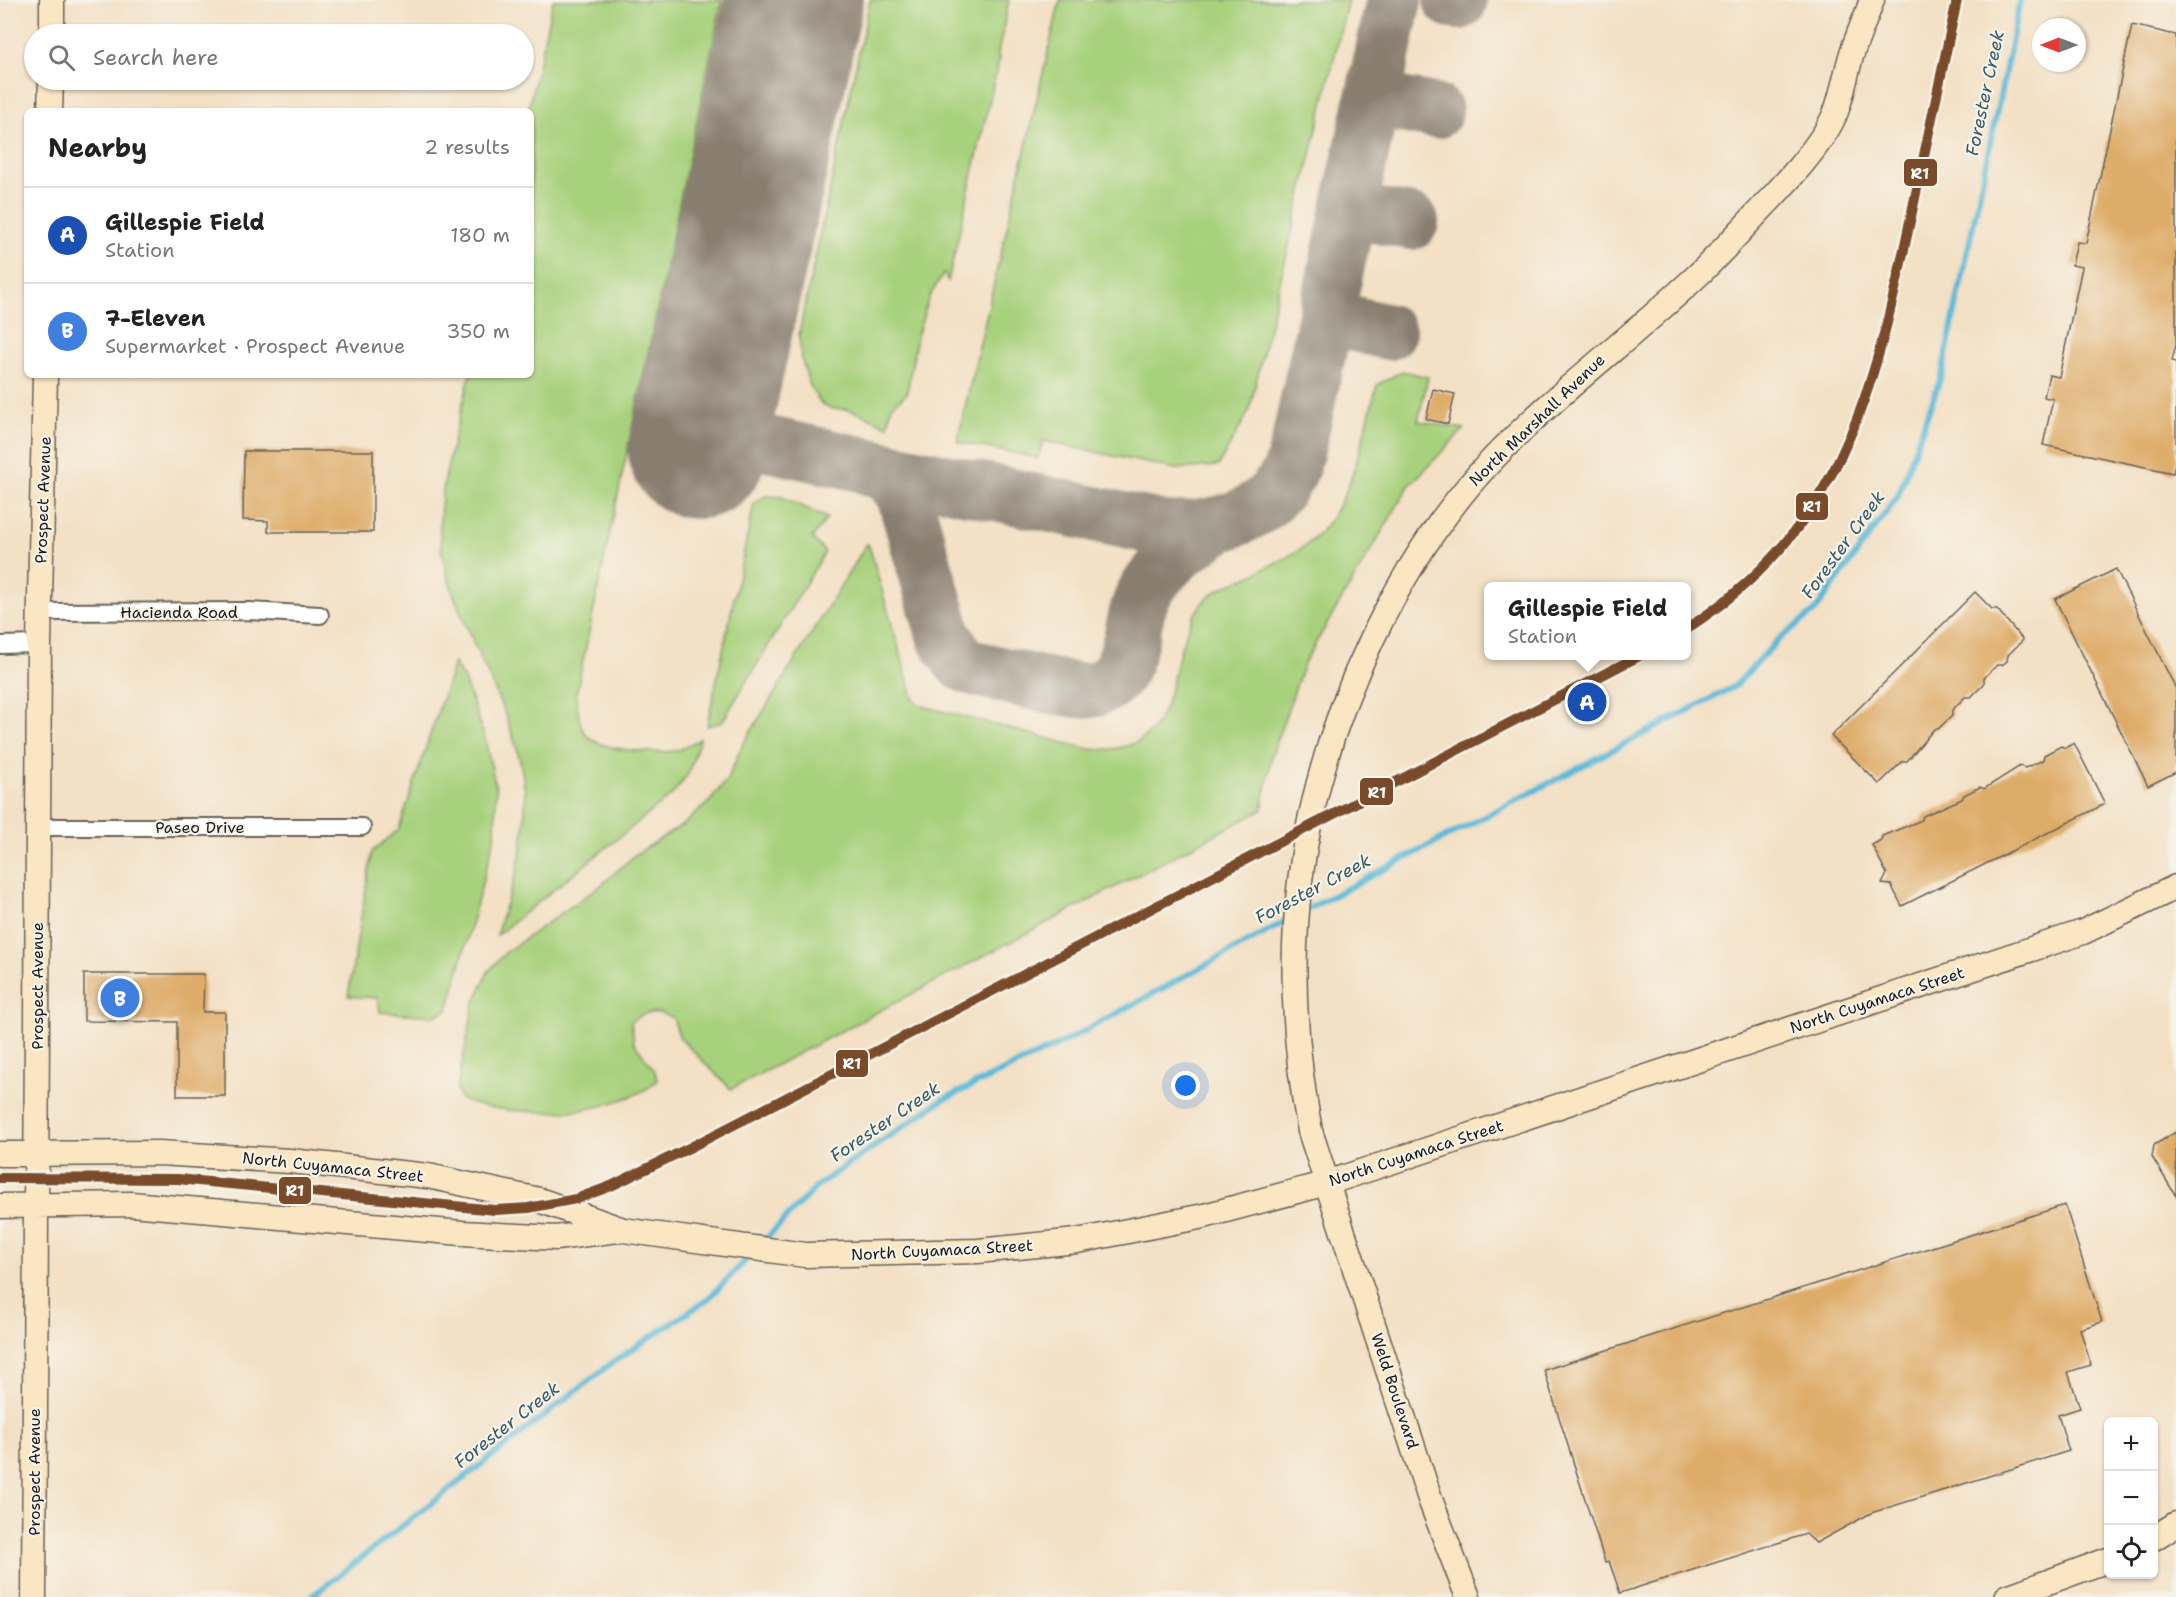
<!DOCTYPE html>
<html lang="en">
<head>
<meta charset="utf-8">
<style>
  body { margin:0; font-family:"Shantell Sans",sans-serif; background:#f2f2f2; color:#222 }
  .controls { position:absolute; right:18px; bottom:18px; display:grid; overflow:hidden; border-radius:9px; box-shadow:0 2px 4px #0004 }
  .controls button { width:54px; height:54px; display:grid; place-items:center; padding:0; border:0; border-bottom:2px solid #e0e0e0; background:#fff; color:#222; font:30px sans-serif }
  .compass { position:absolute; left:2032px; top:18px; width:54px; height:54px; border-radius:50%; background:#fff; box-shadow:0 2px 4px #0004; rotate:270deg }
  .you { position:absolute; left:1186px; top:1086px; width:21px; height:21px; margin:-15px; border:4px solid #fff; border-radius:50%; background:#1a73e8; box-shadow:0 0 0 9px #1a73e833 }
  .badge { display:grid; place-items:center; width:39px; height:39px; border-radius:50%; background:#c8321e; color:#fff; font-size:20px; font-weight:700 }
  .pin { position:absolute; translate:-50% -50%; border:3px solid #fff; box-shadow:0 2px 6px #0006 }
  .popup { position:absolute; left:1484px; top:582px; width:207px; height:78px; box-sizing:border-box; display:grid; place-content:center; border-radius:9px; background:#fff; filter:drop-shadow(0 2px 4px #0005); font-size:20px; white-space:nowrap; color:#767676 }
  .popup b { font-size:22px; color:#222 }
  .popup::after { content:''; position:absolute; left:50%; top:100%; margin-left:-12px; border:12px solid transparent; border-top-color:#fff }
  .list { margin:0; padding:0; list-style:none }
  h2 { display:flex; justify-content:space-between; align-items:center; height:78px; margin:0; padding:0 24px; font-size:26px }
  h2 small { font-size:20px; font-weight:400; color:#767676 }
  .list li { display:grid; grid-template-columns:39px 1fr auto; gap:18px; align-items:center; box-sizing:border-box; height:96px; padding:0 24px; border-top:2px solid #e0e0e0 }
  .list b { display:block; font-size:22px; white-space:nowrap }
  .list p { margin:0; font-size:20px; white-space:nowrap; color:#767676 }
  .list em { font-size:20px; font-style:normal; color:#767676 }
  .icon { flex:none; width:33px; height:33px; fill:none; stroke:currentColor; stroke-width:2; stroke-linecap:round; stroke-linejoin:round }
  .map { position:relative; flex:none; width:2176px; height:1597px; overflow:hidden }
  .search { position:absolute; background:#fff; box-shadow:0 2px 4px #0004; left:24px; top:24px; width:510px; height:66px; display:flex; align-items:center; gap:15px; box-sizing:border-box; padding:0 21px; border-radius:33px; color:#767676; font-size:22px }
  .panel { position:absolute; background:#fff; box-shadow:0 2px 4px #0004; left:24px; top:108px; width:510px; height:270px; border-radius:9px }
  .map>svg:first-child { display:block }
  .green { fill:#a8d17d; stroke:#62764c; stroke-width:1.5 }
  .lines { fill:none; stroke-linecap:round; stroke-linejoin:round }
  .stream { stroke:#5ab9d8; stroke-width:6 }
  .taxiway { stroke:#887e70; stroke-width:56 }
  .runway { stroke:#887e70; stroke-width:138 }
  .building { fill:#deac69 }
  .street-casing { stroke:#676157; stroke-width:20 }
  .secondary-casing { stroke:#676157; stroke-width:27 }
  .street { stroke:#fff; stroke-width:16 }
  .secondary { stroke:#fbe6c4; stroke-width:24 }
  .rail-1-casing { stroke:#f7f3e8; stroke-width:15 }
  .rail-1 { stroke:#7a4b2a; stroke-width:10 }
  .labels { text-anchor:middle; dominant-baseline:central; stroke-width:4.5; stroke-linejoin:round; paint-order:stroke }
  .street-label { font-size:16px; fill:#1c1c1c; stroke:#f7f3e8 }
  .water-label { font-size:18px; font-style:italic; fill:#355b67; stroke:#f7f3e8 }
  .line-badge { stroke:#f7f3e8; stroke-width:2 }
  .badge-label { font-size:16px; text-anchor:middle; font-weight:bold; fill:#fff }
</style>
</head>
<body>
<div class="map">
<svg width="2176" height="1597" viewBox="0 0 2176 1597">
  <rect width="100%" height="100%" fill="#f7f3e8"/>
  <filter id="ink" filterUnits="userSpaceOnUse"><feTurbulence type="fractalNoise" baseFrequency=".0167" numOctaves="2"/><feDisplacementMap in="SourceGraphic" scale="12" xChannelSelector="R" yChannelSelector="G"/><feConvolveMatrix kernelMatrix="1 2 1 2 8 2 1 2 1" color-interpolation-filters="sRGB"/></filter>
  <filter id="wash" filterUnits="userSpaceOnUse"><feTurbulence type="fractalNoise" baseFrequency=".008" numOctaves="4" result="noise"/><feDisplacementMap in="SourceGraphic" scale="24" xChannelSelector="R" yChannelSelector="G"/><feGaussianBlur stdDeviation="1.35" result="paint"/><feColorMatrix in="noise" values="0 0 0 0 0 0 0 0 0 0 0 0 0 0 0 0 0 1.4 0 .05"/><feComposite in="paint" operator="in"/></filter>
  <g filter="url(#wash)">
    <rect width="100%" height="100%" fill="#f3e0c5"/>
    <!-- green -->
    <path class="green" d="M553 0H722L576 694C578 707 578 724 586 734 599 752 655 753 675 751 684 749 693 743 700 739L688 774 672 795 497 935C501 911 513 890 518 866 524 837 528 805 523 776 511 702 459 631 443 558 431 503 458 429 470 375H531V111H528Z
      M870 0H1009L998 53 999 60 948 281 944 273 929 297 917 336 907 393 891 407 888 426C876 421 862 413 849 410 840 408 829 411 822 404 806 387 800 356 799 334Z
      M1060 0H1348L1249 411 1218 466 1175 469 1043 441 1038 458 957 442Z
      M1402 371 1428 377 1418 421 1464 429 1409 486 1305 661 1272 754 1262 810 731 1089 680 1038 673 1018C657 1010 645 1010 631 1022L634 1043 655 1071 657 1080C645 1096 592 1110 571 1111 545 1113 481 1112 460 1098L457 1089 474 1004 488 972 506 952 600 886 636 854 683 825 710 801 728 778 742 746 866 545 868 544 870 549 913 698 919 705 1088 749C1187 758 1160 668 1198 609 1213 586 1236 584 1258 572 1274 563 1292 556 1306 545 1351 513 1363 435 1377 385Z
      M765 496 782 497 827 518 812 538 825 552 722 722 707 726 754 504Z
      M454 663 464 679 484 735 496 788 495 836 448 1010 434 1016 380 1012 378 998 348 996 372 852 399 829Z"/>
    <g class="lines">
      <!-- stream -->
      <path class="stream" d="M1304 911 1735 686 1779 639 1815 611 1898 496 1942 374 2020 0
        M762 1243 818 1185 942 1100 1062 1043 1292 918
        M311 1597 613 1362 707 1300 751 1255"/>
      <!-- taxiway -->
      <path class="taxiway" d="M1451 0 1459 2
        M1373 100 1435 111
        M1349 210 1411 222
        M1326 317 1388 332
        M702 430 1164 529C1212 531 1264 519 1289 473 1294 463 1296 451 1299 442L1394 0
        M861 464 890 476 904 495 945 638 960 661 970 667C996 673 1069 693 1091 690 1136 683 1127 622 1145 592 1163 563 1189 543 1219 525"/>
      <!-- runway -->
      <path class="runway" d="M697 450 794 0"/>
    </g>
    <g id="blocks">
      <!-- building -->
      <path class="building" d="M2132 25 2176 35V345L2172 361 2176 362V459L2173 473 2043 445 2053 399 2044 397 2049 375 2059 377 2082 267 2072 265 2077 242 2086 243Z
        M1433 389 1455 394 1448 424 1426 419Z
        M244 451H373V532H268V521L243 520Z
        M2116 569 2176 689V772L2148 786 2055 599Z
        M1975 592 1992 609H1997L2023 640 2008 655 2007 661 2002 665H1997L1984 678V684L1971 697H1965L1952 710V716L1938 729H1934L1907 761H1903L1879 784 1831 736Z
        M2074 743 2105 804 1902 906 1891 885 1882 884 1887 874 1872 845 1881 840 1882 836 1922 820 1923 816 1962 799 1964 795 1980 787 1984 789 2020 766 2025 768 2043 760 2044 755 2061 746 2065 748Z
        M84 974H204L203 1012H225V1096H177V1022L84 1021Z
        M2176 1132V1196L2152 1157 2154 1145Z
        M2065 1205 2102 1322 2080 1329 2091 1365 2068 1372 2080 1408 2058 1415 2069 1451 1871 1513 1816 1543 1806 1534 1620 1593 1609 1561 1605 1562 1544 1370Z"/>
    </g>
  </g>
  <g filter="url(#ink)">
    <use href="#blocks" fill-opacity="0" stroke="#676157" stroke-width="1.5"/>
    <g class="lines">
      <defs>
        <path id="street" d="M39 612 249 611 320 615
          M0 645 39 644
          M39 827H362"/>
        <path id="secondary" d="M52 34V0
          M50 111 51 80
          M0 1154 159 1153 290 1161 391 1172 428 1176 539 1200 623 1230 805 1255 978 1251 1077 1241 1204 1216 1327 1183 2083 932 2176 887
          M0 1206 131 1204 462 1233 556 1238 618 1230
          M2154 1538 2176 1524
          M34 1597 39 644 45 375
          M1468 1597 1431 1502 1310 1131C1277 958 1296 796 1373 637 1404 573 1443 511 1492 460 1557 392 1633 337 1701 272 1722 252 1741 230 1761 209 1784 185 1822 145 1835 114 1843 94 1846 71 1853 50 1859 33 1866 17 1872 0
          M2007 1597 2108 1560"/>
      </defs>
      <!-- street casing -->
      <use href="#street" class="street-casing"/>
      <!-- secondary casing -->
      <use href="#secondary" class="secondary-casing"/>
      <!-- street -->
      <use href="#street" class="street"/>
      <!-- secondary -->
      <use href="#secondary" class="secondary"/>
      <defs>
        <path id="rail-1" d="M1686 629C1841 529 1873 395 1909 226 1925 151 1941 75 1957 0
          M0 1178 178 1179 495 1210 528 1208 576 1199 611 1186 691 1147 1639 656"/>
      </defs>
      <!-- rail-1 casing -->
      <use href="#rail-1" class="rail-1-casing"/>
      <!-- rail-1 -->
      <use href="#rail-1" class="rail-1"/>
    </g>
  </g>
  <g class="labels">
    <!-- street labels -->
    <g class="street-label">
      <text transform="translate(1537 420) rotate(-44)">North Marshall Avenue</text>
      <text transform="translate(43 500) rotate(-88)">Prospect Avenue</text>
      <text x="179" y="612">Hacienda Road</text>
      <text x="200" y="827">Paseo Drive</text>
      <text transform="translate(37 986) rotate(-90)">Prospect Avenue</text>
      <text transform="translate(1877 1000) rotate(-18)">North Cuyamaca Street</text>
      <text transform="translate(1416 1153) rotate(-18)">North Cuyamaca Street</text>
      <text transform="translate(333 1167) rotate(6)">North Cuyamaca Street</text>
      <text transform="translate(942 1250) rotate(-3)">North Cuyamaca Street</text>
      <text transform="translate(1395 1391) rotate(72)">Weld Boulevard</text>
      <text transform="translate(34 1472) rotate(-90)">Prospect Avenue</text>
    </g>
    <!-- water labels -->
    <g class="water-label">
      <text transform="translate(1985 93) rotate(-78)">Forester Creek</text>
      <text transform="translate(1843 545) rotate(-54)">Forester Creek</text>
      <text transform="translate(1313 889) rotate(-28)">Forester Creek</text>
      <text transform="translate(885 1122) rotate(-34)">Forester Creek</text>
      <text transform="translate(507 1425) rotate(-38)">Forester Creek</text>
    </g>
  </g>
  <g class="line-badge">
    <rect x="1903" y="158" width="35" height="29" rx="6" fill="#7a4b2a"/>
    <rect x="1795" y="492" width="34" height="29" rx="6" fill="#7a4b2a"/>
    <rect x="1359" y="777" width="35" height="29" rx="6" fill="#7a4b2a"/>
    <rect x="835" y="1049" width="34" height="29" rx="6" fill="#7a4b2a"/>
    <rect x="278" y="1176" width="34" height="29" rx="6" fill="#7a4b2a"/>
  </g>
  <g class="badge-label">
    <text x="1920" y="179">R1</text>
    <text x="1812" y="512">R1</text>
    <text x="1377" y="798">R1</text>
    <text x="852" y="1069">R1</text>
    <text x="295" y="1196">R1</text>
  </g>
</svg>
<div class="controls">
<button>+</button>
<button>−</button>
<button><svg class="icon" aria-label="locate" viewBox="0 0 24 24"><circle cx="12" cy="12" r="6"/><path d="M12 2v4M12 18v4M2 12h4M18 12h4"/></svg></button>
</div>
<svg class="compass" viewBox="-18 -18 36 36"><path d="M0-13l5 13h-10z" fill="#e53935"/><path d="M0 13l5-13h-10z" fill="#767676"/></svg>
<div class="you"></div>
<div class="pin badge" style="left:1587px;top:702px;background:#1a4fb4">A</div>
<div class="popup"><b>Gillespie Field</b>Station</div>
<div class="pin badge" style="left:120px;top:998px;background:#3f7fe0">B</div>
<div class="search"><svg class="icon" aria-label="search" viewBox="0 0 24 24"><circle cx="10" cy="10" r="6"/><path d="M15 15l6 6"/></svg>Search here</div>
<section class="panel">
<h2>Nearby<small>2 results</small></h2>
<ul class="list">
<li><span class="badge" style="background:#1a4fb4">A</span><div><b>Gillespie Field</b><p>Station</p></div><em>180 m</em></li>
<li><span class="badge" style="background:#3f7fe0">B</span><div><b>7-Eleven</b><p>Supermarket · Prospect Avenue</p></div><em>350 m</em></li>
</ul>
</section>
</div>
</body>
</html>
